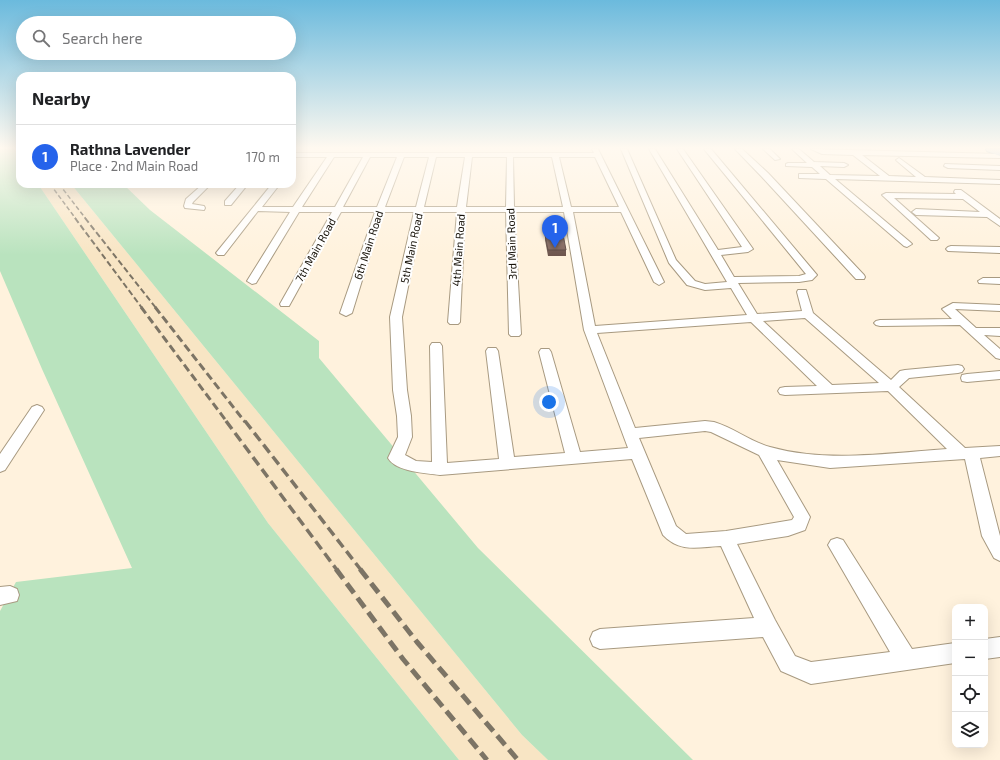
<!DOCTYPE html>
<html lang="en">
<head>
<meta charset="utf-8">
<style>
  body { margin:0; font-family:"Exo 2",sans-serif; background:#f2f2f2; color:#202124 }
  .controls { position:absolute; right:12px; bottom:12px; display:grid; overflow:hidden; border-radius:8px; box-shadow:0 4px 16px #0002 }
  .controls button { width:36px; height:36px; display:grid; place-items:center; padding:0; border:0; border-bottom:1px solid #e0e0e0; background:#fff; color:#202124; font:20px sans-serif }
  .you { position:absolute; left:549px; top:402px; width:14px; height:14px; margin:-10px; border:3px solid #fff; border-radius:50%; background:#1a73e8; box-shadow:0 0 0 6px #1a73e833 }
  .badge { display:grid; place-items:center; width:26px; height:26px; border-radius:50%; background:#2563eb; color:#fff; font-size:13px; font-weight:700 }
  .pin { position:absolute; translate:-50% -33px; filter:drop-shadow(0 1px 2px #0008) }
  .pin::after { content:''; position:absolute; top:21px; width:14px; height:12px; background:inherit; clip-path:polygon(0 0,100% 0,50% 100%) }
  .list { margin:0; padding:0; list-style:none }
  h2 { display:flex; justify-content:space-between; align-items:center; height:52px; margin:0; padding:0 16px; font-size:17px }
  h2 small { font-size:13px; font-weight:400; color:#757577 }
  .list li { display:grid; grid-template-columns:26px 1fr auto; gap:12px; align-items:center; box-sizing:border-box; height:64px; padding:0 16px; border-top:1px solid #e0e0e0 }
  .list b { display:block; font-size:15px; white-space:nowrap }
  .list p { margin:0; font-size:13px; white-space:nowrap; color:#757577 }
  .list em { font-size:13px; font-style:normal; color:#757577 }
  .icon { flex:none; width:22px; height:22px; fill:none; stroke:currentColor; stroke-width:2; stroke-linecap:round; stroke-linejoin:round }
  .map { position:relative; flex:none; width:1000px; height:760px; overflow:hidden }
  .search { position:absolute; background:#fff; box-shadow:0 4px 16px #0002; left:16px; top:16px; width:280px; height:44px; display:flex; align-items:center; gap:10px; box-sizing:border-box; padding:0 14px; border-radius:22px; color:#757577; font-size:15px }
  .panel { position:absolute; background:#fff; box-shadow:0 4px 16px #0002; left:16px; top:72px; width:280px; height:116px; border-radius:12px }
  .map>svg:first-child { display:block }
  .built { fill:#f8e5c4 }
  .green { fill:#b9e3be }
  .lines { fill:none; stroke-linecap:round; stroke-linejoin:round }
  .minor-casing { stroke:#a89a81; stroke-width:2 }
  .primary-casing { stroke:#3f6992; stroke-width:2 }
  .minor { fill:#fff; fill-rule:evenodd }
  .primary { fill:#99c1e9; fill-rule:evenodd }
  .rail-far4 { stroke:#7c7465; stroke-width:1.5; stroke-dasharray:4.5 2.5; stroke-linecap:butt }
  .rail-far3 { stroke:#7c7465; stroke-width:2; stroke-dasharray:6 3; stroke-linecap:butt }
  .rail-far2 { stroke:#7c7465; stroke-width:3; stroke-dasharray:8 4; stroke-linecap:butt }
  .rail-far1 { stroke:#7c7465; stroke-width:3.5; stroke-dasharray:10 5; stroke-linecap:butt }
  .rail { stroke:#7c7465; stroke-width:5; stroke-dasharray:12 6; stroke-linecap:butt }
  .wall { fill:#6e564e }
  .building { fill:#80645b; stroke:#5a4640 }
  .labels { text-anchor:middle; dominant-baseline:central; stroke-width:4; stroke-linejoin:round; paint-order:stroke }
  .far-street-label { font-size:11px; fill:#171209; stroke:#fff }
</style>
</head>
<body>
<div class="map">
<svg width="1000" height="760" viewBox="0 0 1000 760">
  <rect width="100%" height="100%" fill="#fff2dd"/>
  <!-- built -->
  <path class="built" d="M38 184H71L522 735 548 760H459L268 523Z"/>
  <!-- green -->
  <path class="green" d="M0 149H14L20 158V184H38L268 523 459 760H0V611L16 582 132 568 42 369 0 271Z
    M71 184H123L150 210 319 341V358L478 548 693 760H548L522 735Z"/>
  <g class="lines">
    <defs>
      <path id="minor" d="M592 149H598L664 282 659 285 654 282 621 212H573L595 326 747 315 731 288 705 290 687 285 669 263 621 149H627L676 260 695 281 705 284 727 282 649 149H655L718 250 742 247 677 149H683L753 249 748 252 721 255 734 277 799 276 806 274 704 149H711L817 275 812 280 799 282 738 283 757 314 802 311 797 292 798 290H806L813 313 891 380 900 371 905 370 958 365 962 366 964 369 962 372 958 373 909 378 899 387 965 448 1000 446V456L980 458 1000 536V561L994 558 982 536 965 459 830 468 777 460 810 517 805 530 788 536 737 544 775 620 795 656 811 662 890 652 828 545 831 540 837 538 843 540 912 649 955 643V663L811 684 781 671 763 637 600 649 593 646 590 639 593 632 600 629 754 618 721 546C698 547 680 553 663 535L632 459 440 475C426 473 396 472 388 458L398 437 397 416 393 390 390 317 414 212H383L352 313 346 316 340 313 375 212H341L289 306H281L280 304 332 212H299L256 283 252 284 247 281 290 212 258 211 224 255H218L216 253 272 184H280L262 207H293L327 157H292V153H594ZM334 157H363L335 207H302ZM370 157H397L377 207H343ZM404 157H429L416 207H385ZM436 157H465L457 207H424ZM472 157H507L506 207H466ZM513 157H552L563 207H514ZM559 157H595L619 207H571ZM423 212H457L448 322 450 324H458L460 322 465 212H506L509 334 511 336H519L521 334 514 212H564L584 330 628 448 580 452 551 352 549 349H541L539 352 565 453 514 457 498 351 496 348H488L486 351 499 459 447 463 442 346 440 343H432L430 346 432 462 416 461 405 455 412 437 411 416 407 390 402 317ZM805 318 879 383 832 385 763 321ZM751 322 817 386 785 387 780 388 778 391 780 394 785 395 888 391 947 449C889 453 827 463 770 447 751 442 734 428 714 422L705 421 635 428 597 333ZM705 431 711 432 759 455 794 517 792 520 726 531 686 534 676 526 639 438Z
        M735 149H742L768 173 864 275 865 277 864 279H856L762 177Z
        M763 149H770L780 159 775 160Z
        M792 149H799L814 162 844 163 848 165 844 167 820 166 830 175 880 176 853 155 822 154 811 149 1000 154V158L862 155 889 176 916 177 897 161 896 160 899 158 925 177 1000 180V184L835 179 910 242 912 244 907 247 904 246 826 179 799 178V174H820L812 167 786 166V164L788 163H807Z
        M945 164 1000 166V170L948 168 944 166Z
        M203 184H211L193 202 192 204 204 206 205 208 204 210 185 208 184 206 186 199Z
        M240 184H248L231 205H225V201Z
        M955 190H961L1000 219V226L987 217 916 215 912 212 916 209 980 212 963 199 894 198 939 238 937 240H931L882 195 886 193 956 194 954 192Z
        M951 246 1000 247V253L948 251 946 249 948 247Z
        M983 278H1000V284L979 283 978 281Z
        M953 303 1000 305V311L955 309 976 328H1000V336L984 335 1000 349V359L996 358 960 325 880 326 876 325 874 323 876 321 880 320 952 319 942 309Z
        M1000 371V379L967 382 962 381 961 378 962 375 967 374Z
        M37 405 42 407 44 410 5 470 0 472V454L32 407Z
        M10 586 17 589 19 595 17 601 0 605V587Z
        M1000 637V657L985 659V639Z"/>
      <path id="primary" d="M986 149H1000V156L987 151Z"/>
    </defs>
    <!-- minor casing -->
    <use href="#minor" class="minor-casing"/>
    <!-- primary casing -->
    <use href="#primary" class="primary-casing"/>
    <!-- minor -->
    <use href="#minor" class="minor"/>
    <!-- primary -->
    <use href="#primary" class="primary"/>
    <!-- rail-far4 -->
    <path class="rail-far4" d="M50 184 76 219
      M59 184 86 219"/>
    <!-- rail-far3 -->
    <path class="rail-far3" d="M75 218 142 308
      M85 218 156 308"/>
    <!-- rail-far2 -->
    <path class="rail-far2" d="M141 307 227 422
      M155 307 245 422"/>
    <!-- rail-far1 -->
    <path class="rail-far1" d="M226 421 337 570
      M245 421 361 570"/>
    <!-- rail -->
    <path class="rail" d="M336 569 403 659 487 760
      M360 569 417 642 518 760"/>
  </g>
  <!-- wall -->
  <path class="wall" d="M545 235 566 250V256H548L545 240Z"/>
  <!-- building -->
  <path class="building" d="M563 234 566 250H548L545 235Z"/>
  <!-- sky -->
  <linearGradient id="sky" x2="0" y2="1"><stop stop-color="#6bbadd"/><stop offset="0.58" stop-color="#fff9f0"/><stop offset="1" stop-color="#fff9f0" stop-opacity="0"/></linearGradient>
  <rect width="1000" height="255" fill="url(#sky)"/>
  <g class="labels">
    <!-- far-street labels -->
    <g class="far-street-label">
      <text transform="translate(511 244) rotate(-92)">3rd Main Road</text>
      <text transform="translate(368 245) rotate(-72)">6th Main Road</text>
      <text transform="translate(411 248) rotate(-78)">5th Main Road</text>
      <text transform="translate(315 250) rotate(-61)">7th Main Road</text>
      <text transform="translate(458 250) rotate(-86)">4th Main Road</text>
    </g>
  </g>
</svg>
<div class="controls">
<button>+</button>
<button>−</button>
<button><svg class="icon" aria-label="locate" viewBox="0 0 24 24"><circle cx="12" cy="12" r="6"/><path d="M12 2v4M12 18v4M2 12h4M18 12h4"/></svg></button>
<button><svg class="icon" aria-label="layers" viewBox="0 0 24 24"><path d="M12 4l9 5-9 5-9-5zM3 14l9 5 9-5"/></svg></button>
</div>
<div class="you"></div>
<div class="pin badge" style="left:555px;top:248px">1</div>
<div class="search"><svg class="icon" aria-label="search" viewBox="0 0 24 24"><circle cx="10" cy="10" r="6"/><path d="M15 15l6 6"/></svg>Search here</div>
<section class="panel">
<h2>Nearby<small></small></h2>
<ul class="list">
<li><span class="badge">1</span><div><b>Rathna Lavender</b><p>Place · 2nd Main Road</p></div><em>170 m</em></li>
</ul>
</section>
</div>
</body>
</html>
